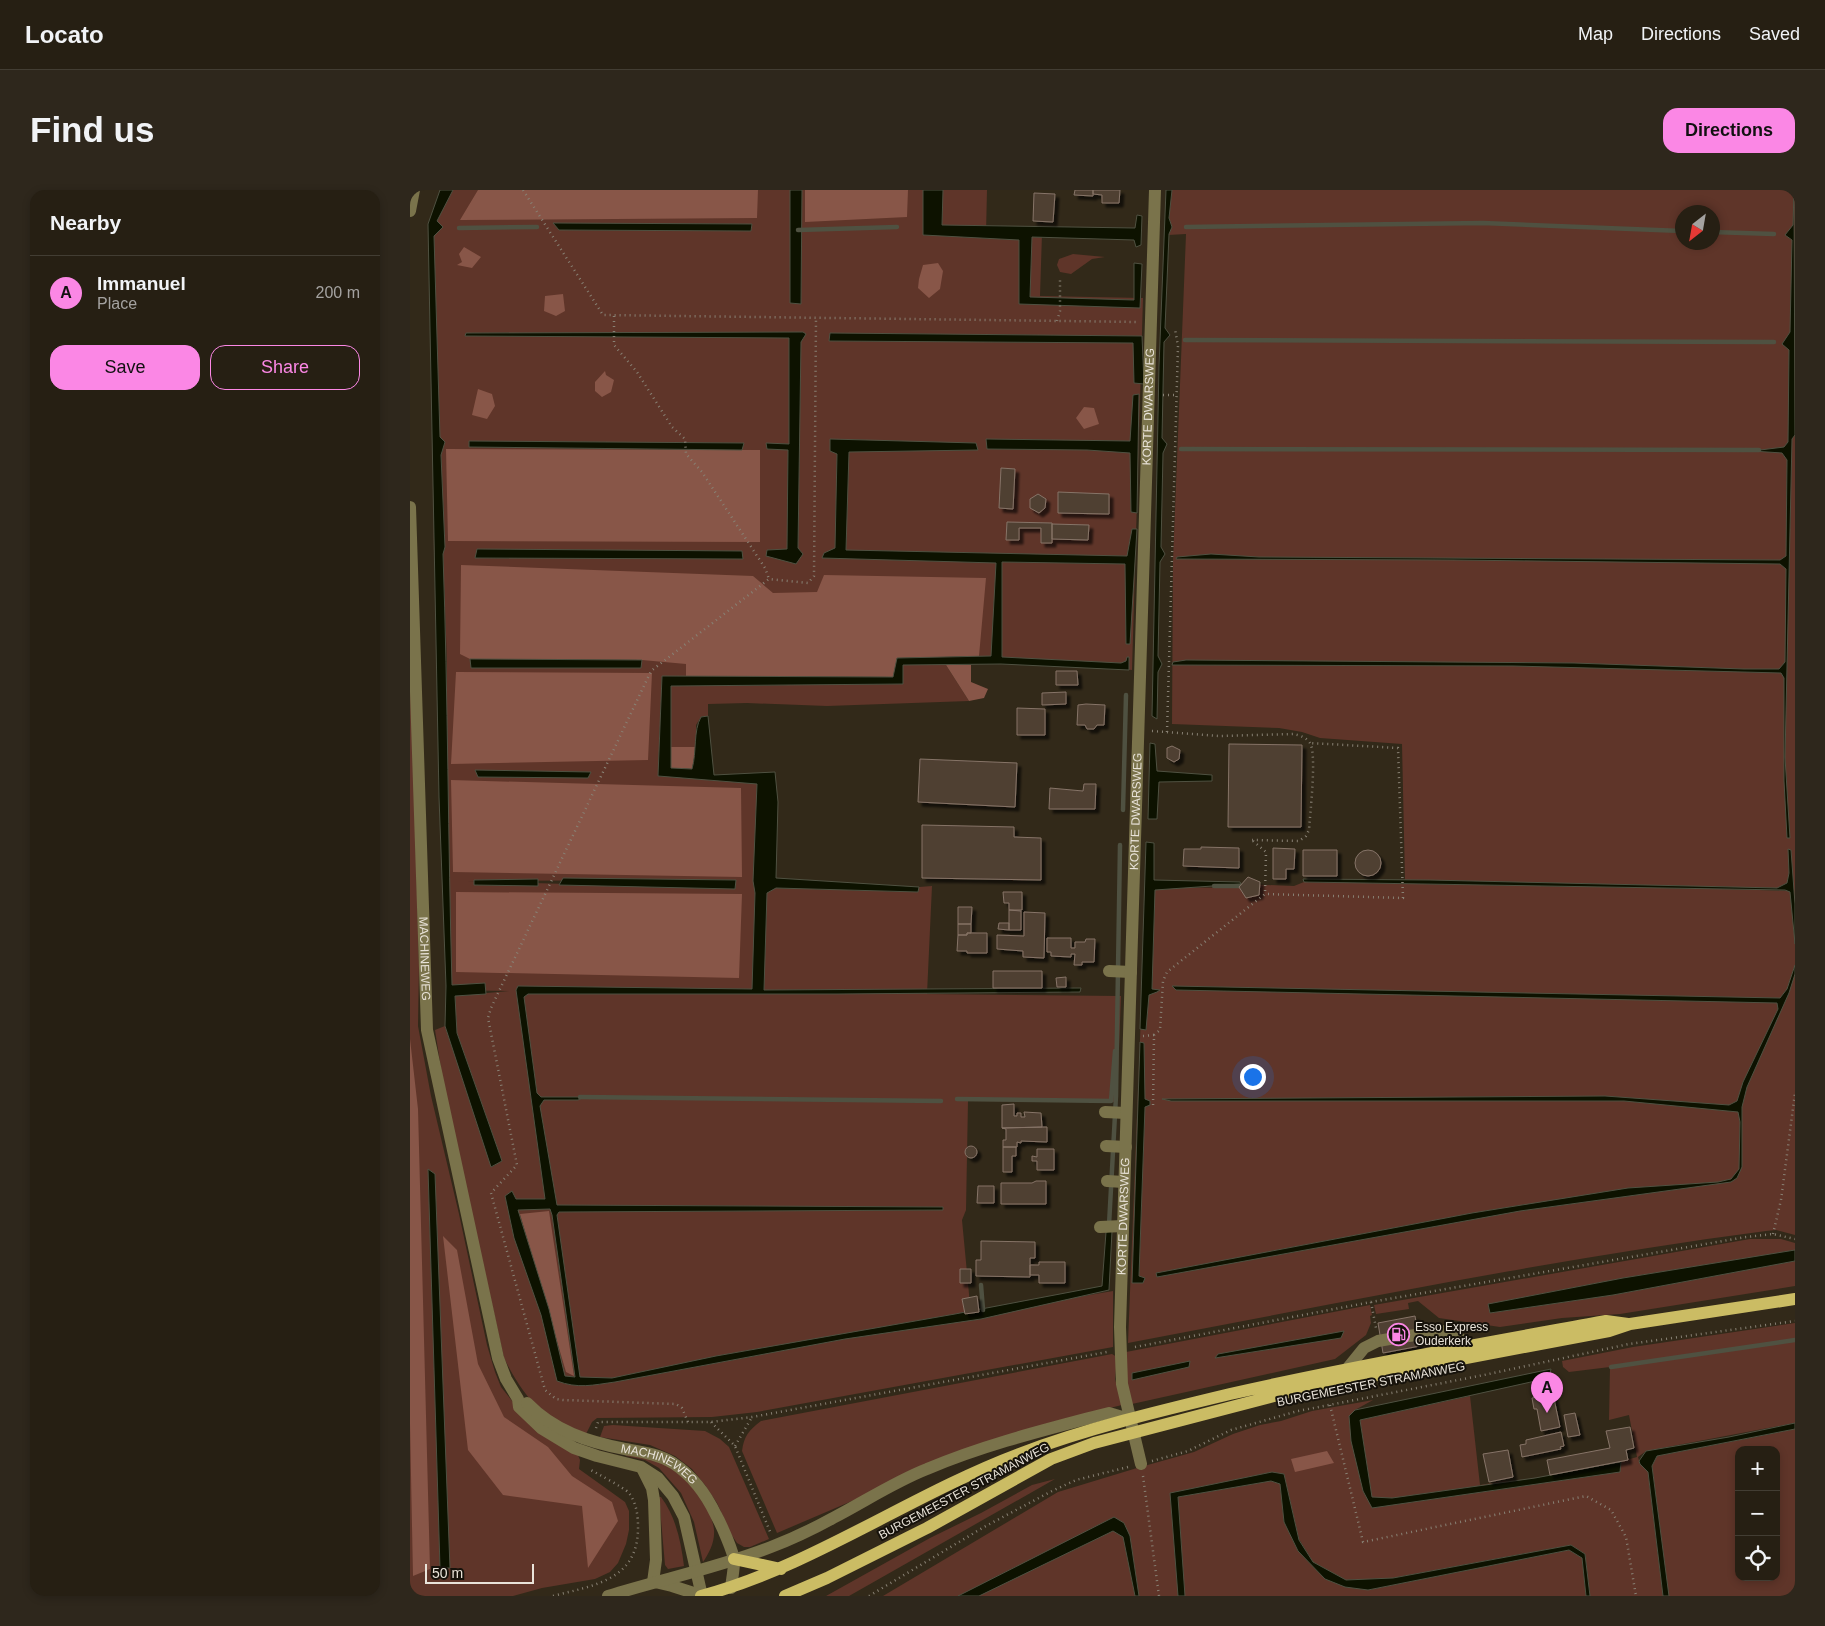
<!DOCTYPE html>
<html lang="en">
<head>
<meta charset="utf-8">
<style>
  body { margin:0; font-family:Arial,sans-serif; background:#2e271c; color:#f1f3f6 }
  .controls { position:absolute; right:15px; bottom:15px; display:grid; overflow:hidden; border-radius:10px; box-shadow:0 2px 8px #0003 }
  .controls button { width:45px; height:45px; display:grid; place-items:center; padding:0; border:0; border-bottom:1px solid #423d33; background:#261f13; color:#f1f3f6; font:25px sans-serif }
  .compass { position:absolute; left:1265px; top:15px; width:45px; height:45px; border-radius:50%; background:#261f13; box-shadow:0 2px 8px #0003; rotate:211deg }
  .scale { position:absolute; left:15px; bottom:12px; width:109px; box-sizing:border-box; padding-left:5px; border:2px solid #e9e3d9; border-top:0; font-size:14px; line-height:18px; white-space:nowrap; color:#e9e3d9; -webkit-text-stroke:4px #16120b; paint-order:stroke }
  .you { position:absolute; left:842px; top:886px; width:18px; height:18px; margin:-12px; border:4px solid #fff; border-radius:50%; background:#1a73e8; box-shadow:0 0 0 8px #1a73e833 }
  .badge { display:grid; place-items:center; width:32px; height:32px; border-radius:50%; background:#fb87e5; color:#111; font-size:16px; font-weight:700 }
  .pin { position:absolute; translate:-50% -41px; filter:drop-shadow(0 1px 2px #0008) }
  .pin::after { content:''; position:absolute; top:26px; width:18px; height:15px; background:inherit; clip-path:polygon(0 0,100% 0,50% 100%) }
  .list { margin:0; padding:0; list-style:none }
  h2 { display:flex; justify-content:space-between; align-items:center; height:65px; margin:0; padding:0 20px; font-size:21px }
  h2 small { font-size:16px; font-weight:400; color:#a4a2a0 }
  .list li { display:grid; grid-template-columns:32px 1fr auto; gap:15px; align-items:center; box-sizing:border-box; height:75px; padding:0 20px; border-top:1px solid #423d33 }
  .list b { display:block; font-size:19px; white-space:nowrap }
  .list p { margin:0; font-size:16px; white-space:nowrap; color:#a4a2a0 }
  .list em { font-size:16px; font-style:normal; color:#a4a2a0 }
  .actions { display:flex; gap:10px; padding:15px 20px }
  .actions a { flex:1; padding:11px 0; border:1px solid #fb87e5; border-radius:15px; text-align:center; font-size:18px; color:#fb87e5 }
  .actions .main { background:#fb87e5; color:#111 }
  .icon { flex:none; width:28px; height:28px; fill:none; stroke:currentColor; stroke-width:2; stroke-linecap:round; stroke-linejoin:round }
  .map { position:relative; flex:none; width:1385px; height:1406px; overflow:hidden; border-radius:15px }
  header { display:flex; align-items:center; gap:30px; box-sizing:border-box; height:70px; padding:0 25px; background:#261f13; border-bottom:1px solid #423d33 }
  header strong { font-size:24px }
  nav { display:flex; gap:28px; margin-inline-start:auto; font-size:18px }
  .intro { display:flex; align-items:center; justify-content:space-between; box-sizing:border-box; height:120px; padding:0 30px }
  h1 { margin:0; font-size:35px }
  .button { padding:12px 22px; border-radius:15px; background:#fb87e5; color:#111; font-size:18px; font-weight:700 }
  main { display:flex; gap:30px; padding:0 30px }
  aside { flex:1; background:#261f13; border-radius:15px; box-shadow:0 2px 8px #0003 }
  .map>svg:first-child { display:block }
  .green { fill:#5f3529; fill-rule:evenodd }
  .forest { fill:#885648 }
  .water { fill:#0d1200; stroke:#4f5141; fill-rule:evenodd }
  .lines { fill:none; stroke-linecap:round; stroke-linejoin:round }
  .stream { stroke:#4f5141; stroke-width:4.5 }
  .building { fill:#4f3f33; stroke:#867467; filter:url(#shadow) }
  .path { stroke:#888174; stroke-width:2.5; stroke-dasharray:1 4; stroke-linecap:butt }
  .minor { stroke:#7a734b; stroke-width:12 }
  .major { stroke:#cbbc64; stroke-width:12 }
  .labels { text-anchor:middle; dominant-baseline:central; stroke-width:4; stroke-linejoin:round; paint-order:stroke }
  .street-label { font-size:12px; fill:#e9e3d9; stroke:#16120b }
  .poi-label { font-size:12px; fill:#e9e3d9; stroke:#16120b; text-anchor:start }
</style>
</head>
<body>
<header>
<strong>Locato</strong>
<nav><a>Map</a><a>Directions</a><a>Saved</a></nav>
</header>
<div class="intro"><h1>Find us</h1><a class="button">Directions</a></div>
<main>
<aside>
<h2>Nearby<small></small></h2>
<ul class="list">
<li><span class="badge">A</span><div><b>Immanuel</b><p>Place</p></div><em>200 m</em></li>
</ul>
<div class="actions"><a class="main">Save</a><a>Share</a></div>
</aside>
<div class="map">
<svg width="1385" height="1406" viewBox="0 0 1385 1406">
  <defs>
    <filter id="shadow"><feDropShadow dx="4" dy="4" stdDeviation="1" flood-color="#0009"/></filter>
  </defs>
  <rect width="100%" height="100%" fill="#322919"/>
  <!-- green -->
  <path class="green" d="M37 0H577L576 44H632L630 106 733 108 722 480 592 467 586 379 582 466 276 474V486H252L248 586 275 587 347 593 366 698 508 702 509 697 522 696 517 804 711 806 707 912 558 911 556 1020 552 1030 561 1125 703 1101V1157L347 1222 302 1227 187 1228 182 1232 176 1244C162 1238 145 1232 133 1222 116 1208 104 1188 94 1168L35 904 25 840 35 836 82 977 92 971 47 843 45 806 99 801 36 800 37 472 33 364H24L19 42ZM326 690 325 699 58 691Z
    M759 0H1385V1045L1366 1040 1356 1041C1142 1069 930 1113 718 1153L736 697 830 698 831 694 884 696 894 692 1234 696 1380 701 1379 686 1377 693 1367 698 995 690 992 554 910 548 892 542 869 538 762 534 763 371 776 44 758 45ZM1272 22H1302V52H1272Z
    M663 64 695 67 682 69 661 84 650 82 647 75 649 69Z
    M0 451 9 776 8 836 21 906 49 1024 77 1155 85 1182 91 1197 119 1232 168 1265 170 1270 169 1279 215 1312 219 1321V1340L216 1354 208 1373 200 1382 185 1389 132 1398 103 1406H0Z
    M493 475H536L559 511 417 516 337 513 298 514V526L291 527 286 535V557H259L261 496 493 494Z
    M1340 1049H1371L1385 1053V1060L1213 1088 1079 1114 1080 1123 1203 1105 1385 1071V1096L1210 1124 1152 1128 1090 1137 1029 1128 1008 1111 998 1113 999 1119 966 1124 964 1115Z
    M960 1115 962 1125 960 1126 961 1133 956 1145 925 1169 722 1214 716 1192V1162Z
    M1385 1133V1233L1236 1261 1228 1267 1230 1274 1238 1282 1253 1406H1180L1175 1364 1161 1355 983 1388 936 1390 903 1372 889 1349 874 1284 768 1307 861 1291 870 1294 874 1332 888 1361 915 1389 958 1400 1159 1360 1172 1368 1176 1406H473L648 1302 727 1278 784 1262 823 1244 850 1235 871 1231 902 1221 963 1210 945 1220 939 1226 961 1304 950 1230 1060 1206 1070 1295C1088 1291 1106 1291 1124 1288 1158 1283 1194 1277 1227 1267L1219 1225 1199 1230 1200 1177 1159 1182 1153 1177 1152 1171 1223 1157Z
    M702 1164 707 1167 705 1189 712 1215 643 1232 442 1311 367 1343 332 1261C334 1246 339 1240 351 1231Z
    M203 1235 295 1241 310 1249 319 1257 359 1349 340 1357H334L327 1353 321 1344 307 1313 295 1295 282 1279 265 1266 240 1255 190 1247 194 1236Z
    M1385 1239V1406H1258L1242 1276 1247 1266ZM1329 1260H1366V1387H1329Z
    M214 1262C227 1266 243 1268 255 1274 276 1286 302 1316 304 1340 305 1352 299 1363 293 1372L284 1332 271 1303 249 1278 235 1270 216 1266Z
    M645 1289 439 1406H416L520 1348 571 1323 622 1295Z
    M249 1307H251C266 1327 271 1352 274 1376L258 1379 255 1375Z"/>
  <!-- forest -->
  <path class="forest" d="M68 0H348L347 28 50 30Z
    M395 0H498L497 27 395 32Z
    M54 57 71 67 62 78 47 75 52 72 49 64Z
    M528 73 533 81 530 99 519 108 508 98 509 89 513 75Z
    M153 104 155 121 146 126 134 121 135 106Z
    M195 181 196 185 204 190 201 202 192 207 185 201V192Z
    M68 199 82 204 85 216 77 229 62 225Z
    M674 217 684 218 689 234 674 239 666 228Z
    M36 259 350 260V352L38 351Z
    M51 375 343 386 363 403 407 402 414 385 576 388 569 466 487 468 484 487 276 486V474L232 470 60 469 50 464Z
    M536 475H561V492L578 499 574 508 559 511Z
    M46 482 242 483 238 570 41 574Z
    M259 557H286L282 579 260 578Z
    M41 590 331 598 332 687 43 682Z
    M46 702 332 704 329 788 46 782Z
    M0 849 8 919 20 1379 3 1386 0 1234Z
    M139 1021 164 1186 156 1182 110 1024Z
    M33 1046 47 1060 68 1174 94 1227 138 1257 162 1286 202 1312 208 1331 178 1378 172 1316 93 1305 58 1260Z
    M917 1261 924 1273 885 1282 881 1269Z"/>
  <!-- water -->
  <path class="water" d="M30 0H43L27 31 33 37 24 46 30 247 35 252 31 265 35 357 33 364C38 508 38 651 42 795L75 793 76 804 45 806 47 843 92 971 81 977 35 836 36 796 29 607 18 34Z
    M380 0H392L391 114 380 113Z
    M513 0H533L532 35 725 38 727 25 732 26 731 55 726 57 724 50 622 47 620 107 724 110V73L732 74 730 118 609 114V50L513 45Z
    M756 0H762L759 28 762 37 759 44 755 138 760 145 754 152 752 248 757 254 753 263 751 357 755 364 750 372 748 466 752 474 748 482 747 529 742 526 749 176Z
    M1384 0 1385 245 1382 249 1375 567 1380 648H1377L1374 591V488L1371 483 1103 476 762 475 763 472 776 470 1164 473 1334 479H1369L1375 472 1376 379 1370 374 1043 370 766 369 767 367 801 364 849 367 1370 370 1376 366 1377 270 1372 263 1342 261 1374 257 1378 252 1379 160 1372 154 1380 142 1382 50 1375 45 1383 35Z
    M143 33 342 34 341 41 149 40Z
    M393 142 396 144 391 152 388 358 393 364 386 374 356 366 357 360 377 359 378 260 357 259 356 253 379 254V148L55 146 56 143Z
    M420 143 732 146 734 194 724 193 723 153 419 151Z
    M729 204 727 323 721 322 720 263 677 260 577 259 576 249 720 251 723 205Z
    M420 249 566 253 568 260 439 262 436 360 717 366 722 339H727L720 454H716L715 374 592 372V467L711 473 716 471 717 467H719V480L591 474 493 475V494L261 496V578L282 579C287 562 283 541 291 527L298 526 304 585 365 582 368 612 366 688 509 697 508 702 366 698 357 703 354 800 671 798 670 802 427 804H118L114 807 127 903 131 907H175L168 910H134L130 916 147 1015 533 1017V1020L149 1022 147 1025 170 1187 202 1188 306 1166 545 1124 692 1096 696 1042 702 1041 699 1100 571 1129 435 1149 205 1192C183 1195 168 1199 147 1191L131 1125 104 1048 95 1006 102 1001 106 1009H135L106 800 108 796 342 799 345 703 343 691 347 594 248 586 252 486 483 487 487 468 581 466 586 373 412 368 414 363 425 358 427 264 420 261ZM140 1019 142 1025 165 1187 155 1186 139 1119 108 1020Z
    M59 251 334 253 332 260 59 257Z
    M67 359 332 361 333 369 65 368Z
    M60 469 232 470 231 478H61Z
    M740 553 745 554 747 581 802 585V591L749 592 747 629H738Z
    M65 580 181 582 178 588 68 587Z
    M736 652 744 653V690L830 692 831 694 745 700 742 799 750 800 747 802 739 805 736 840 730 839Z
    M1378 659 1381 660 1385 714V754L1380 702 1375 700 894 692 893 689 1019 690 1367 698 1377 693 1379 683Z
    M153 688 326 690 325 699 149 695Z
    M128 689V696L64 695V690Z
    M1385 775V784L1379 803 1337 897 1332 917V977L1327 988 1321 992 1110 1021 747 1087 746 1083 1062 1023 1218 998 1308 992 1321 989 1329 979 1330 932 1328 922 1214 911H761L752 909 1195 906 1319 915 1327 911 1333 892 1368 819 1367 813 766 800 762 796 1370 808 1377 799Z
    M730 852 734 853 735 909 740 911V915L735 917 729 1086 735 1088 733 1093H722Z
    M18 979 25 984 40 1378H30Z
    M1385 1060V1071L1203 1105 1080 1123 1078 1114 1213 1088Z
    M934 1141 931 1148 805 1168 808 1164Z
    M780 1171 779 1177 722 1190V1183Z
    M1141 1179 1139 1188 950 1230 962 1307 982 1308 1125 1288 1211 1272 1210 1282 962 1318 953 1301 941 1251 939 1226 945 1220Z
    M1385 1233V1239L1247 1266 1242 1276 1259 1406H1253L1238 1282 1230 1274 1229 1271 1236 1261 1319 1247Z
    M862 1282 874 1284 889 1350 903 1372 936 1390 983 1388 1161 1355 1175 1364 1180 1406H1176L1172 1368 1159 1360 958 1400 935 1397 915 1389 888 1361 874 1332 870 1294 861 1291 768 1307 775 1406H768L760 1303Z
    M704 1327 714 1333 720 1346 729 1406H725L713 1347 703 1341 569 1406H548Z"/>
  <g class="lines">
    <!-- stream -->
    <path class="stream" d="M776 37 1073 33 1272 41
      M49 38 127 37
      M388 40 487 37
      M1302 42 1364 44
      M775 150 1364 152
      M771 259 1349 260
      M713 620 716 505
      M804 696H832
      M170 907 531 911
      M547 909 701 911 705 861
      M699 1035 706 906 710 655
      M571 1095 573 1120
      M1201 1177 1385 1150"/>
  </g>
  <!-- building -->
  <path class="building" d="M665 0H683V6L664 5Z
    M683 0H710L709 13H692V5L683 4Z
    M624 3 645 4 643 32 623 31Z
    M591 278 605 279 603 319 589 318Z
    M648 302 699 304V324L648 323Z
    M628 304 636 309 635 318 629 323 620 318V309Z
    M597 332 642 333V353H631V338H609V350H596Z
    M642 334 679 335 678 350 642 349Z
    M646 481H667L668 495H646Z
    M656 502V514L632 515V503Z
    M676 514 695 515 694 535H687L684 539H677L675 535H667L668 515Z
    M607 518 635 519V545H607Z
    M819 554 892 555 891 637H818Z
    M762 556 770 560 769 569 764 572 757 568V558Z
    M510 569 607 573 605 617 508 612Z
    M674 594H686L685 619H639L640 598 673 601Z
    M512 635 604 637V647L631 648V690L512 688Z
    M791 657 829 658V678L773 676 774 659H791Z
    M863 658 885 659 884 679H876V689H863Z
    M945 673a13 13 0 1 1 26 0a13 13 0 1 1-26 0Z
    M893 660H927V686H893Z
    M838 687 850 692 849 705 836 708 829 697Z
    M593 702H612V720H599V713H594Z
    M548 717H562L561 734H548Z
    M599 720 611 721V740H599Z
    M614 722 635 723 634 768 613 767V761L587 759V745L614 746Z
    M589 733H599V740L588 739Z
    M548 734H561V743H557V745H548Z
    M557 743H577V763H557V761H547L548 745H557Z
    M637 748H661V758H665V752H675L676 749H685L684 772H672V775H664L665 764H661V767L641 766V762H637Z
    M583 781H632V798H583Z
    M656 787V797H647L646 788Z
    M604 914V926H607V923H611V927H615L614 922 631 923 632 937 592 938V915Z
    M637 937V952L611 951V953L607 952V957H593V950H596V939L592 938Z
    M555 962a6 6 0 1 1 12 0a6 6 0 1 1-12 0Z
    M593 957H606V966H602V982H593Z
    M627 959H644V980H627V971H622V966L627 967Z
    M626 991H636V1014H591V993H622Z
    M568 996H584V1013H567Z
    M571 1051 625 1052V1068H620V1087L566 1086V1070H571Z
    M629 1072H655V1093H629V1085H620V1075H629Z
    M550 1079H561V1093H550Z
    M567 1106 569 1122 555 1124 552 1109Z
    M1005 1126 1010 1156 973 1163 968 1133Z
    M1143 1204 1150 1237 1131 1241 1127 1219H1124L1122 1208Z
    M1165 1223 1170 1245 1158 1247 1154 1225Z
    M1220 1237 1224 1258 1216 1260 1218 1270 1140 1285 1137 1270 1200 1258 1196 1241Z
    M1151 1242 1154 1256 1150 1257 1151 1259 1112 1267 1110 1255 1116 1254V1250Z
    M1098 1260 1103 1287 1079 1292 1073 1264Z"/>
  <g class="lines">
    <!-- path -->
    <path class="path" d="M113 0 193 125 729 132
      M204 126V155L227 182 262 237 275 249 276 264 292 282 355 378 359 389
      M647 131 650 121V90
      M753 205H766
      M742 541 809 546 883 544C889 545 896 547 900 553 907 564 900 624 899 640L896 646 889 651 842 650
      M757 542 768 156 765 139
      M843 651 856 662 855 704
      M744 845 750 840 753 791 757 782 855 704 993 708 988 558 900 553
      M733 846 744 845 743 919
      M1363 1044 1371 1010 1385 903
      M961 1112 966 1138
      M725 1157 961 1112 1336 1047 1363 1044 1385 1049
      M920 1215 953 1352 1176 1306 1201 1320 1216 1347 1226 1406
      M278 1232 272 1218 266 1214 153 1210 146 1209 135 1200 81 1003 107 975 78 828 81 818 241 481 359 389 398 393 404 386 406 128
      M301 1232 325 1256 361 1344
      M186 1238 188 1232H301L342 1227 697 1162
      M325 1256 342 1227
      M742 1271 778 1261 821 1240 888 1221 1074 1185 1219 1154 1385 1131
      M733 1286 749 1406
      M143 1406C185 1395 229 1390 228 1336 228 1325 226 1312 219 1303 213 1297 188 1284 179 1279
      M459 1406 574 1337 642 1301 666 1290 718 1277"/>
    <!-- minor -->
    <g class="minor">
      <path d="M0 21 4 0"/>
      <path id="s1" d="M0 317 17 840 88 1168 96 1189 108 1209 109 1217 131 1238 164 1258 187 1266 231 1277 248 1288 263 1306 274 1327 292 1406"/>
      <path d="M699 781 721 782"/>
      <path d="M695 922 716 923"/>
      <path d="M696 956 716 957"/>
      <path d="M697 991 714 992"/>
      <path d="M690 1037 713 1036"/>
      <path d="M937 1179 954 1158 968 1151 991 1147 1036 1141 1061 1155"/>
      <path id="s2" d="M117 1213C144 1241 178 1252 215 1259 232 1262 248 1264 263 1273 283 1286 296 1304 306 1325 311 1334 324 1363 324 1371 324 1380 322 1389 321 1398"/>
      <path id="s3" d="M731 1274 712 1194 710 1137 745 0"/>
      <path d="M233 1280 242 1298 244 1310 246 1370 243 1392"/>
      <path d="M245 1392 262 1396 293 1406"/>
      <path d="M198 1406C252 1389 308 1378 361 1357 382 1349 403 1339 423 1328 454 1312 484 1292 517 1279 571 1256 630 1241 687 1226L699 1223 719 1229"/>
    </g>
    <!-- major -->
    <path class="major" d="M324 1369 371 1379
      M291 1406C403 1376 500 1305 609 1264 678 1238 749 1221 820 1204 945 1176 1070 1154 1196 1131L1218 1134
      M375 1406 417 1388 517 1338 641 1269 684 1253 883 1201 1199 1141 1220 1134 1385 1109"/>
  </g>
  <!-- icons -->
  <defs>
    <symbol id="fuel-ring" viewBox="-11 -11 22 22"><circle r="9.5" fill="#16120b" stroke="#fb87e5" stroke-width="1.5"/><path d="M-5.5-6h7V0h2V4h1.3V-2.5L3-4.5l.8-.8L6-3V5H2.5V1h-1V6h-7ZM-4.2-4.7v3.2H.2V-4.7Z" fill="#fb87e5"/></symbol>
  </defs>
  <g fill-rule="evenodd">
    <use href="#fuel-ring" x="976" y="1132" width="25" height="25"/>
  </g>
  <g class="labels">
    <!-- street labels -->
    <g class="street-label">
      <text stroke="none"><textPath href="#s3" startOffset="1060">KORTE DWARSWEG</textPath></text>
      <text stroke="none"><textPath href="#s3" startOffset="655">KORTE DWARSWEG</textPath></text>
      <text stroke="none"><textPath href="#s1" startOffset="452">MACHINEWEG</textPath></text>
      <text stroke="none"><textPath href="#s3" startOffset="250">KORTE DWARSWEG</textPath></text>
      <text transform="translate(961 1194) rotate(-11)">BURGEMEESTER STRAMANWEG</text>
      <text stroke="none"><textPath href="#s2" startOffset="148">MACHINEWEG</textPath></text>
      <text transform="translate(554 1301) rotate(-28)">BURGEMEESTER STRAMANWEG</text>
    </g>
    <!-- poi labels -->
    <g class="poi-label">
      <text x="1005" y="1137">Esso Express<tspan x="1005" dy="14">Ouderkerk</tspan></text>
    </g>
  </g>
</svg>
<div class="controls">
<button>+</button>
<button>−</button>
<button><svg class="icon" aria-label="locate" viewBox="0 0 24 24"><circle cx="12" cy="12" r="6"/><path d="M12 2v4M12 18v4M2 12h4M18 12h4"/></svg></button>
</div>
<svg class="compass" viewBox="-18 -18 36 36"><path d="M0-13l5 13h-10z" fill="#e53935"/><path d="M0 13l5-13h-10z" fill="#a4a2a0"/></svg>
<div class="scale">50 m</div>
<div class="you"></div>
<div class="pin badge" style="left:1137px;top:1223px">A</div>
</div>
</main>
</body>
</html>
